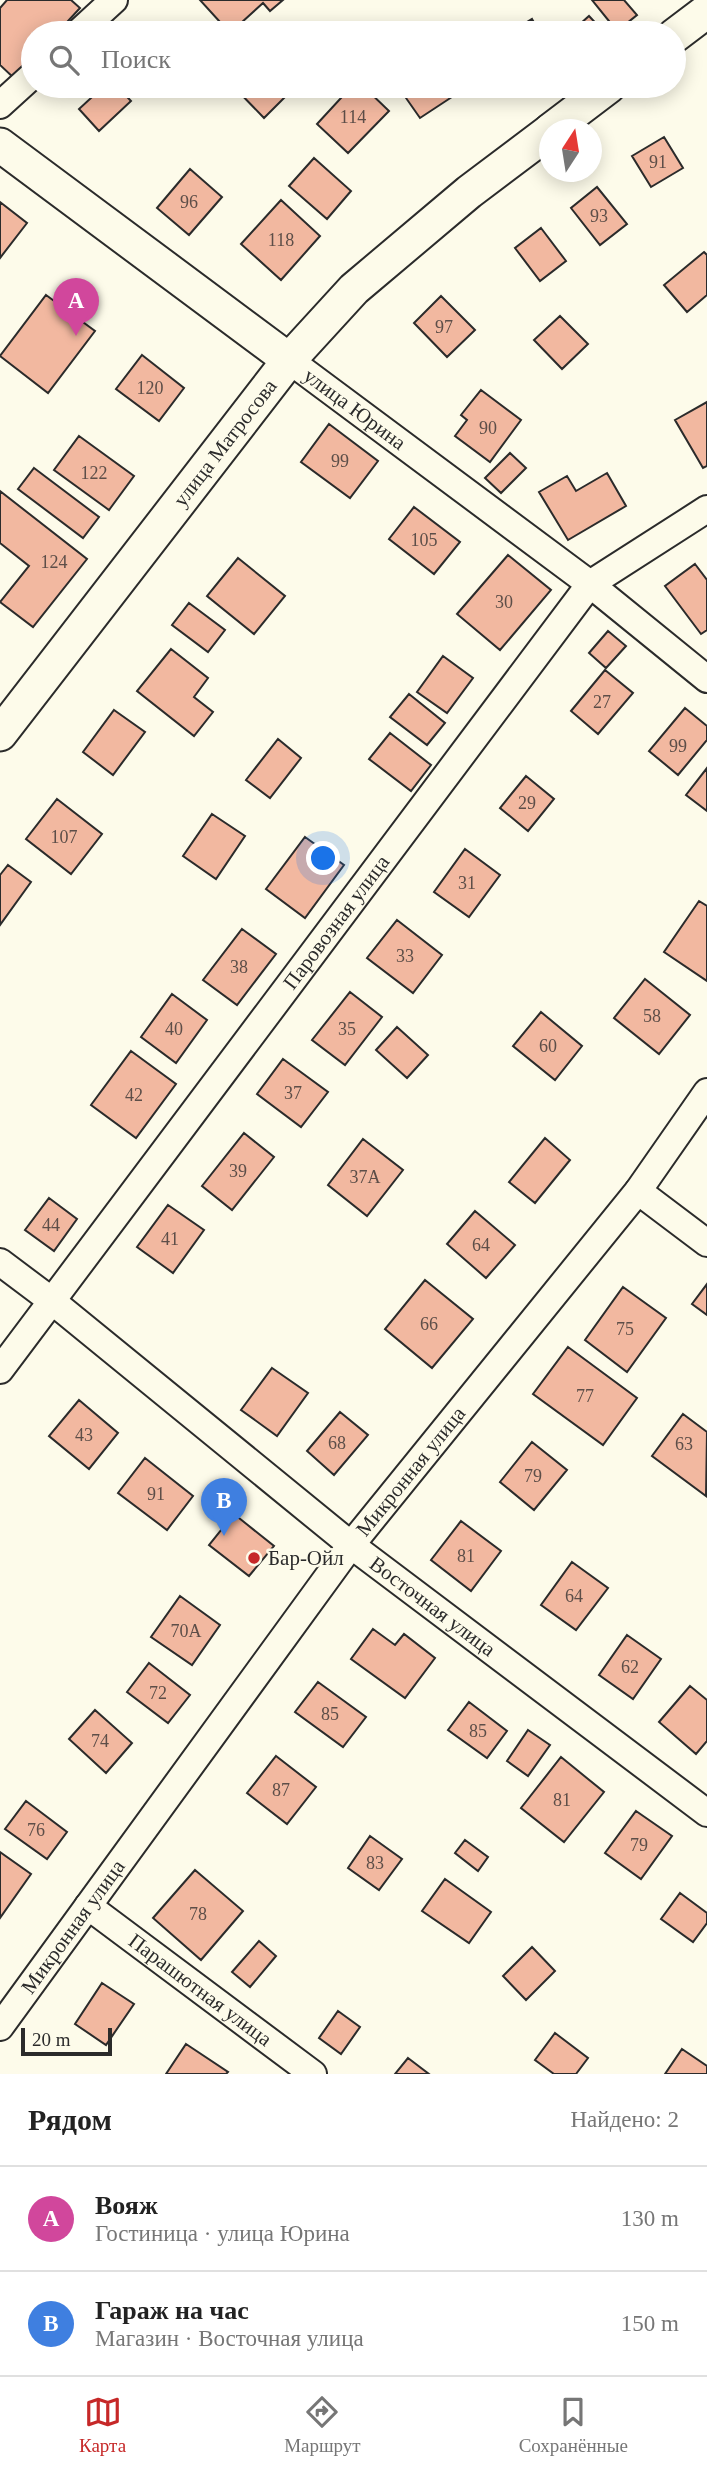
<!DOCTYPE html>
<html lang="ru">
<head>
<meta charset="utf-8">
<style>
  body { margin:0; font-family:Georgia,serif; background:#f2f2f2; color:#222 }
  .compass { position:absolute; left:539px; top:119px; width:63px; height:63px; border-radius:50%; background:#fff; box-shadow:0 4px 18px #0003; rotate:12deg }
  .scale { position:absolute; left:21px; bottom:18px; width:91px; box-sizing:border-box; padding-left:7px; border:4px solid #2b2b2b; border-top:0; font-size:19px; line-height:24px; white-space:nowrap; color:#2b2b2b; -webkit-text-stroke:5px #fdfbea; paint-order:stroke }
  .you { position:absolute; left:324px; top:859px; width:24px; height:24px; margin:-18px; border:5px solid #fff; border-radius:50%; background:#1a73e8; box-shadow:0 0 0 10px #1a73e833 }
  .badge { display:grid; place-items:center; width:46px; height:46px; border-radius:50%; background:#c62828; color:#fff; font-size:23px; font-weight:700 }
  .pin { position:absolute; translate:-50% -58px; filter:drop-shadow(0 2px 4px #0008) }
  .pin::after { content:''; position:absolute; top:37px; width:24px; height:21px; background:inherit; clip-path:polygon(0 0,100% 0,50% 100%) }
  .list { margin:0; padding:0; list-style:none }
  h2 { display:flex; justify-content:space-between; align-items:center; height:91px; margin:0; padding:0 28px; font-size:30px }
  h2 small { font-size:23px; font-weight:400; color:#767676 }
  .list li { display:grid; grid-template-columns:46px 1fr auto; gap:21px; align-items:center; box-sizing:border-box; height:105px; padding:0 28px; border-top:2px solid #e0e0e0 }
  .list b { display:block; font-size:26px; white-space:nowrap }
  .list p { margin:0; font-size:23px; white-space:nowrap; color:#767676 }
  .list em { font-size:23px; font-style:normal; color:#767676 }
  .icon { flex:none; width:38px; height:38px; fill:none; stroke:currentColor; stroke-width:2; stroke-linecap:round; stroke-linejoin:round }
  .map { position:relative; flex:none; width:707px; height:2074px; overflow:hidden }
  .search { position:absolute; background:#fff; box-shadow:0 4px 18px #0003; left:21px; right:21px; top:21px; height:77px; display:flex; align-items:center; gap:18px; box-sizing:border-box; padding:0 24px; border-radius:38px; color:#767676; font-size:26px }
  .sheet { height:301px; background:#fff }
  nav { display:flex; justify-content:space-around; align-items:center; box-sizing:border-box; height:98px; border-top:2px solid #e0e0e0; background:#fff; font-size:19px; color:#767676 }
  nav a { display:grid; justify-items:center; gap:4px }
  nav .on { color:#c62828 }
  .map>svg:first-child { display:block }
  .building { fill:#f2b8a0; stroke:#2b2b2b; stroke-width:2 }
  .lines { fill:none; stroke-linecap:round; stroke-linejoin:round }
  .minor-casing { stroke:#2b2b2b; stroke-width:30 }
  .tertiary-casing { stroke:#2b2b2b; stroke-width:37 }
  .minor { stroke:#fdfbea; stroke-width:26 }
  .tertiary { stroke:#fdfbea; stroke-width:33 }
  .poi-dot { fill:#c62828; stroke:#fdfbea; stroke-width:2.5 }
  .labels { text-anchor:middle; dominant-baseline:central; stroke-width:5; stroke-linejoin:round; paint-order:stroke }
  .number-label { font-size:18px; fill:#5d4e48 }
  .street-label { font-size:21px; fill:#2b2b2b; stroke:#fdfbea }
  .poi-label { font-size:21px; fill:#2b2b2b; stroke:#fdfbea; text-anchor:start }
</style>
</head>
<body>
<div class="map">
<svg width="707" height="2074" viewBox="0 0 707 2074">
  <rect width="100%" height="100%" fill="#fdfbea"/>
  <!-- building -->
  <path class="building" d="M7 0H71L80 8 57 33H33V59L15 79 0 65V8Z
    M200 0H283L270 11 263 3 230 33Z
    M592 0H624L637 15 617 31Z
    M589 16 605 33H570Z
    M532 19 540 33H509Z
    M104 86H117L131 101 99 131 79 109Z
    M233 86H286L291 91 264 118Z
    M352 86H363L389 111 348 153 317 124Z
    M403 86H458L461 91 420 118 399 88Z
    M664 137 683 168 651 187 632 156Z
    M314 158 351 191 327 219 289 186Z
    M190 169 222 197 189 235 157 208Z
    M597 187 627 224 600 245 571 208Z
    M281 200 320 236 281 280 241 244Z
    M0 202 27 223 0 258Z
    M541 228 566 261 540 281 515 248Z
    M704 252 707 255V295L687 312 664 285Z
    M46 295 95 331 48 393 0 356Z
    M441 296 475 330 447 357 414 323Z
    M560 316 588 344 562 369 534 340Z
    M142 355 184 388 159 421 116 389Z
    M481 390 521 420 490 462 455 436 467 420 461 415Z
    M707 402V466L703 468 675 420Z
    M329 424 378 461 350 498 301 462Z
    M79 436 134 476 109 510 54 470Z
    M510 453 526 468 501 493 485 478Z
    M34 468 99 517 83 538 18 489Z
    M607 473 626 506 568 540 539 492 567 476 576 491Z
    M0 491 87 559 33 627 0 602 29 566 0 543Z
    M414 507 460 542 434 574 389 539Z
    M508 555 551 590 500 650 457 614Z
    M238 558 285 596 254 634 207 596Z
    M695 564 707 580V630L701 634 665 586Z
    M189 603 225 630 208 652 172 625Z
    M608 631 626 646 606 668 589 653Z
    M171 649 208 678 194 697 213 712 194 736 137 691Z
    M443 656 473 678 447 713 417 692Z
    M605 670 633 693 598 734 571 711Z
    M409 694 445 723 427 745 390 717Z
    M685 708 707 726V740L678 775 649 751Z
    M114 710 145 732 113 775 83 752Z
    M390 733 431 765 411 791 369 759Z
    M278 739 301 758 270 798 246 780Z
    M707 768V811L686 795Z
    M526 776 554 799 528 831 500 808Z
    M57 799 102 834 71 874 26 839Z
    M212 814 245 836 216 879 183 856Z
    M305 837 344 865 305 918 266 889Z
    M465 849 500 875 469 917 434 892Z
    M8 865 31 882 0 925V875Z
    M699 901 707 906V981L664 952Z
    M397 920 442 955 413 993 367 958Z
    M242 929 276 954 237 1005 203 980Z
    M645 979 690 1015 659 1054 614 1018Z
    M350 992 382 1017 345 1065 312 1040Z
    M172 994 207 1020 176 1063 141 1037Z
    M541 1012 582 1046 555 1080 513 1046Z
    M397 1027 428 1055 407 1078 376 1050Z
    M131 1051 176 1084 136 1138 91 1105Z
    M283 1059 328 1092 301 1127 257 1094Z
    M244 1133 274 1157 232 1210 202 1186Z
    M545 1138 570 1160 535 1203 509 1182Z
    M363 1139 403 1170 367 1216 328 1185Z
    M49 1198 77 1219 54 1251 25 1230Z
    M168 1205 204 1230 173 1273 137 1247Z
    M475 1211 515 1245 486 1278 447 1244Z
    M425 1280 473 1319 432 1368 385 1329Z
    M707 1284V1315L692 1304Z
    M623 1287 666 1318 627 1372 585 1340Z
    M568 1347 637 1398 603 1445 533 1394Z
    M272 1368 308 1393 277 1436 241 1410Z
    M79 1400 118 1433 89 1469 49 1436Z
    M340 1412 368 1435 334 1475 307 1451Z
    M683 1414 707 1432 706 1496 652 1456Z
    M532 1442 567 1470 534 1510 500 1482Z
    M145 1458 193 1496 167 1530 118 1493Z
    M234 1514 274 1546 249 1576 209 1545Z
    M461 1521 501 1551 471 1591 431 1560Z
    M572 1562 608 1588 576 1630 541 1605Z
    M180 1596 220 1625 192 1665 151 1637Z
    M373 1629 395 1645 404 1634 435 1658 405 1698 351 1659Z
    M627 1635 661 1659 633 1699 599 1675Z
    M149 1663 190 1695 168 1723 127 1692Z
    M318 1682 366 1717 343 1747 295 1712Z
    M690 1686 707 1700V1741L696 1754 659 1722Z
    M469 1702 507 1731 487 1758 448 1730Z
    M95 1710 132 1743 106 1773 69 1739Z
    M528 1730 550 1745 528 1776 507 1761Z
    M276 1756 316 1787 287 1824 247 1793Z
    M561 1757 604 1792 564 1842 521 1808Z
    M26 1801 67 1832 47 1859 5 1829Z
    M636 1811 672 1836 641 1879 605 1853Z
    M370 1836 402 1859 379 1890 348 1868Z
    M465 1840 488 1857 478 1871 455 1853Z
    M0 1852 31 1874 0 1918Z
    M195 1870 243 1911 201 1960 153 1918Z
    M445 1879 491 1912 469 1943 422 1911Z
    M680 1893 707 1913V1923L693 1942 661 1919Z
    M259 1941 276 1956 250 1987 232 1972Z
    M532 1947 555 1971 526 2000 503 1976Z
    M102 1983 134 2004 106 2045 75 2024Z
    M338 2011 360 2027 341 2054 319 2038Z
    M555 2033 588 2058 576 2074H554L535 2060Z
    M186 2044 228 2072 226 2074H166Z
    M682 2049 707 2066V2074H665Z
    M408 2058 429 2074H395Z"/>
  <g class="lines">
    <defs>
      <g id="minor">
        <path d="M78 33 114 0"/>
        <path d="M0 105 33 75"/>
        <path id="s1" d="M289 360 590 584 707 679"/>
        <path d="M638 1191 707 1243"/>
        <path id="s2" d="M0 1262 52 1301 351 1545 707 1813"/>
        <path id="s3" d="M0 1370 590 584 707 509"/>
        <path id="s4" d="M88 1906 313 2074"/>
        <path id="s5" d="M0 2027 351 1545 638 1191 707 1092"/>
      </g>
      <g id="tertiary">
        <path d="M674 36 707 11"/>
        <path d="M551 130 609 86"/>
        <path d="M0 145 289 360"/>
        <path id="s6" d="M0 734 289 360 354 289 469 192 550 131"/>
      </g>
    </defs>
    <!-- minor casing -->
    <use href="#minor" class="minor-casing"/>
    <!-- tertiary casing -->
    <use href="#tertiary" class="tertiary-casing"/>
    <!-- minor -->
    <use href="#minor" class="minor"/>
    <!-- tertiary -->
    <use href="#tertiary" class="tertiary"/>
  </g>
  <!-- markers -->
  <circle class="poi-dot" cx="254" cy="1558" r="7"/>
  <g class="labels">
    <!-- number labels -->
    <g class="number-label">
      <text x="353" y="117">114</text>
      <text x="658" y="162">91</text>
      <text x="189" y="202">96</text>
      <text x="599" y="216">93</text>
      <text x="281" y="240">118</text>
      <text x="444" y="327">97</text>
      <text x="150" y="388">120</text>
      <text x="488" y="428">90</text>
      <text x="340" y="461">99</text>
      <text x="94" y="473">122</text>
      <text x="424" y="540">105</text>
      <text x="54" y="562">124</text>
      <text x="504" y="602">30</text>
      <text x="602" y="702">27</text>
      <text x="678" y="746">99</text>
      <text x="527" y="803">29</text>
      <text x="64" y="837">107</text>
      <text x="467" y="883">31</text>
      <text x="405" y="956">33</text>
      <text x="239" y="967">38</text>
      <text x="652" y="1016">58</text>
      <text x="174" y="1029">40</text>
      <text x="347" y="1029">35</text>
      <text x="548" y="1046">60</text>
      <text x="293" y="1093">37</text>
      <text x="134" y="1095">42</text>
      <text x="238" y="1171">39</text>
      <text x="365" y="1177">37А</text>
      <text x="51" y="1225">44</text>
      <text x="170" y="1239">41</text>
      <text x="481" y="1245">64</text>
      <text x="429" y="1324">66</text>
      <text x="625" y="1329">75</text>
      <text x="585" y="1396">77</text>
      <text x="84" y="1435">43</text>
      <text x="337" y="1443">68</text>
      <text x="684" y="1444">63</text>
      <text x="533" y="1476">79</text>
      <text x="156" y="1494">91</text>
      <text x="466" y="1556">81</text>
      <text x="574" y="1596">64</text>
      <text x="186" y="1631">70А</text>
      <text x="630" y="1667">62</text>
      <text x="158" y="1693">72</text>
      <text x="330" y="1714">85</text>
      <text x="478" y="1731">85</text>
      <text x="100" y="1741">74</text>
      <text x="281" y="1790">87</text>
      <text x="562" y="1800">81</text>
      <text x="36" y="1830">76</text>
      <text x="639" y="1845">79</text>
      <text x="375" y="1863">83</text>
      <text x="198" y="1914">78</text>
    </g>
    <!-- street labels -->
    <g class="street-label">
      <text stroke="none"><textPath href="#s1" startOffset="82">улица Юрина</textPath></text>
      <text stroke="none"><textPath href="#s6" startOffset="368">улица Матросова</textPath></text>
      <text stroke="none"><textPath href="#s3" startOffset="560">Паровозная улица</textPath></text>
      <text stroke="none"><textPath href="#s5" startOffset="691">Микронная улица</textPath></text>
      <text stroke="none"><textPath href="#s2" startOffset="553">Восточная улица</textPath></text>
      <text stroke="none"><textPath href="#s5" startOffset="124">Микронная улица</textPath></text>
      <text stroke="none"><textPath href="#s4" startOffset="140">Парашютная улица</textPath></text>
    </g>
    <!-- poi labels -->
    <g class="poi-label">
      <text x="268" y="1558">Бар-Ойл</text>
    </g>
  </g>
</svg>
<svg class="compass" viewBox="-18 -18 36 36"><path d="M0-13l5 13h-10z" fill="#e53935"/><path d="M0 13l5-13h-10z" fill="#767676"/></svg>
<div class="scale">20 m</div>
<div class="you"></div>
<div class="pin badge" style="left:76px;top:336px;background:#d1479c">A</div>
<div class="pin badge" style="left:224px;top:1536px;background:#3f7fe0">B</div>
<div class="search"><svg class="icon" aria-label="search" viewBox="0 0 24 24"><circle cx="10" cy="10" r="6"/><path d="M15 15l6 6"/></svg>Поиск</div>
</div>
<section class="sheet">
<h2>Рядом<small>Найдено: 2</small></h2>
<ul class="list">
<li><span class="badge" style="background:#d1479c">A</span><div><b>Вояж</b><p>Гостиница · улица Юрина</p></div><em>130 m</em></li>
<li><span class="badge" style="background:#3f7fe0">B</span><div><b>Гараж на час</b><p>Магазин · Восточная улица</p></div><em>150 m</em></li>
</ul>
</section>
<nav>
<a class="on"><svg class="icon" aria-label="map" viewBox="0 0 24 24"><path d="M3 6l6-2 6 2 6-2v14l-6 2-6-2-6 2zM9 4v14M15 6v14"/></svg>Карта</a>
<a><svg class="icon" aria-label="directions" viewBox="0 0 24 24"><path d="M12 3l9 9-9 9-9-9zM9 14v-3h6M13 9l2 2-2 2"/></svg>Маршрут</a>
<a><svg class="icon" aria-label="saved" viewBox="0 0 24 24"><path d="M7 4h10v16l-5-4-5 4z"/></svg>Сохранённые</a>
</nav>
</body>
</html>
